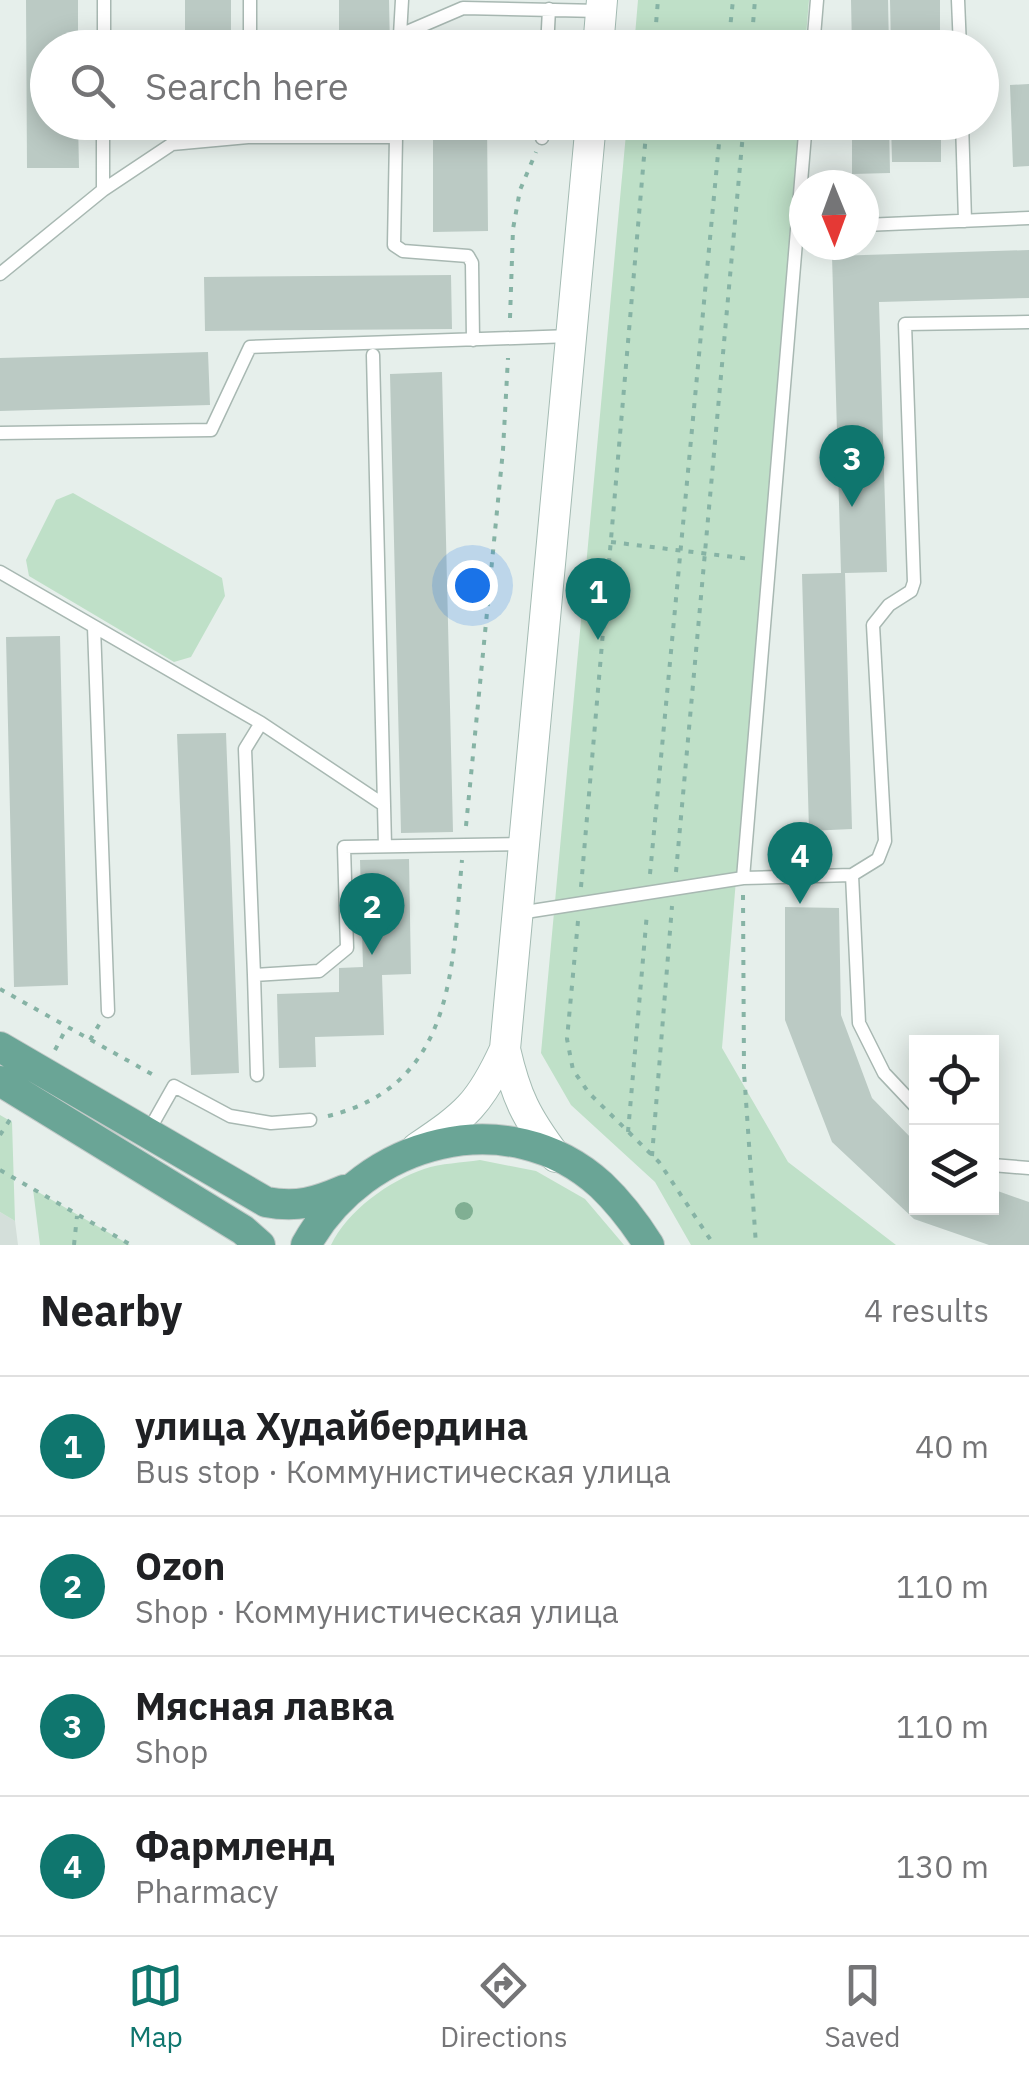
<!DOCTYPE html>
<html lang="en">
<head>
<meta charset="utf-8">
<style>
  body { margin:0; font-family:"IBM Plex Sans",sans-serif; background:#f2f2f2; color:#202124 }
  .controls { position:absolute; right:30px; bottom:30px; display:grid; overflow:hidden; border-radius:0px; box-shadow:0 5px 25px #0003 }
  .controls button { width:90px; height:90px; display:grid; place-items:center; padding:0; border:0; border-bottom:2px solid #e0e0e0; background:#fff; color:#202124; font:50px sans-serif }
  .compass { position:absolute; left:789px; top:170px; width:90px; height:90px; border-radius:50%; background:#fff; box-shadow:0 5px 25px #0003; rotate:179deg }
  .you { position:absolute; left:472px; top:585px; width:35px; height:35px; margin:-25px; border:8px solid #fff; border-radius:50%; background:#1a73e8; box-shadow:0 0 0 15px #1a73e833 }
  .badge { display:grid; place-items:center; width:65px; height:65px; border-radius:50%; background:#0f766e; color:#fff; font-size:32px; font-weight:700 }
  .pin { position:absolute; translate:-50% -82px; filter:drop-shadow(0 2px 5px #0008) }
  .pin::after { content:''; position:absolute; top:52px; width:35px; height:30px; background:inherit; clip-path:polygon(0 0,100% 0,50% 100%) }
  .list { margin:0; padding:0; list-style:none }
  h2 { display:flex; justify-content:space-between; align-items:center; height:130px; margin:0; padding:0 40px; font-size:42px }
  h2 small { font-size:32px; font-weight:400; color:#757577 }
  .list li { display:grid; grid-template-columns:65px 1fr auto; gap:30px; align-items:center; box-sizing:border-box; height:140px; padding:0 40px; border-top:2px solid #e0e0e0 }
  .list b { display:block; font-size:38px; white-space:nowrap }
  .list p { margin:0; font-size:32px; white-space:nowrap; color:#757577 }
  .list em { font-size:32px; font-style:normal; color:#757577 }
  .icon { flex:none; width:55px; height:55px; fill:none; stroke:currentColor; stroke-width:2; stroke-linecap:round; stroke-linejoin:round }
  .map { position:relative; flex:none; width:1029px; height:1245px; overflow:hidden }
  .search { position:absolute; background:#fff; box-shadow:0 5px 25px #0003; left:30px; right:30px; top:30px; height:110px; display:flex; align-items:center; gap:25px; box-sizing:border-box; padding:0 35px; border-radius:55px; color:#757577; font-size:38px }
  .sheet { height:690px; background:#fff }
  nav { display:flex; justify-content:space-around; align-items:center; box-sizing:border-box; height:140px; border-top:2px solid #e0e0e0; background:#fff; font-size:28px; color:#757577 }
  nav a { display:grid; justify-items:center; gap:5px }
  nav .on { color:#0f766e }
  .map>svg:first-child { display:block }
  .built { fill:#d4dfda }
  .green { fill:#bfe0c8 }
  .building { fill:#bbcac4 }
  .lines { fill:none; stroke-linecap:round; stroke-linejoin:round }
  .service-casing { stroke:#a8b8b2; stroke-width:15 }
  .secondary-casing { stroke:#a4bbb3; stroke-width:32 }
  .primary-casing { stroke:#c2cac8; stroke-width:32 }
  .path { stroke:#86b3a5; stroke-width:4; stroke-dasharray:5 8; stroke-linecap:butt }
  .service { stroke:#fff; stroke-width:12 }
  .secondary { stroke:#fff; stroke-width:30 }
  .primary { stroke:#6aa596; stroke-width:30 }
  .tree { fill:#80af93 }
</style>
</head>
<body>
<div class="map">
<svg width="1029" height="1245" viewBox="0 0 1029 1245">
  <rect width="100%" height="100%" fill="#e6efeb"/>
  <!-- built -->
  <path class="built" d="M0 1212 15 1221 18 1245H0Z"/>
  <!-- green -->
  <path class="green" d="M638 0H809L805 47H634Z
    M627 123H799L722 1048 788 1162 896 1245H691L655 1182 571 1105 541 1053Z
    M73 493 222 578 225 596 191 657 174 662 29 576 26 560 56 500Z
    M0 1115 12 1122 15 1221 0 1212Z
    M480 1160 536 1171 585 1199 624 1245H331C347 1211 389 1181 424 1169 441 1163 462 1163 480 1160Z
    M33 1189 130 1245H40Z"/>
  <!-- building -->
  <path class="building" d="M26 0H78V48H48V122H78L79 168H27Z
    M185 0H231V48H185Z
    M339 0H389L390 48H339Z
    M851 0H888L889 48H852Z
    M890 0H940V48H891Z
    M1029 84V166L1013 167 1010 85Z
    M185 122H231V130H186Z
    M433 122H487L488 231 433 232Z
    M852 122H889L890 173 852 174Z
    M891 122H941V162H892Z
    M1029 250V298L879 302 887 572 845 573 852 829 809 831 802 574 841 573 832 256Z
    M451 275 452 329 205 331 204 277Z
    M208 352 210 405 0 411V358Z
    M442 372 453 832 401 833 390 374Z
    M60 636 68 985 14 987 6 637Z
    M226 733 239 1073 191 1075 177 734Z
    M409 859 411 974 382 975 384 1035 315 1037 316 1067 279 1068 277 994 339 992V968L363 967 360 860Z
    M785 907 839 908 841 1015 872 1098 916 1143V1208H992V1189L1029 1202V1245H989L914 1219 832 1142 785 1020Z"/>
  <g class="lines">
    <defs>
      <path id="service" d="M958 0 960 48
        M400 35 402 0
        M104 48V0
        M250 48V0
        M400 48V35L463 8 600 11
        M547 48 549 9
        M813 48 817 0
        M962 122 965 221
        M396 137 394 245 403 251 468 256 472 263 473 340
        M542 138 543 122
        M103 190V122
        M864 225 1029 218
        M0 274 103 190 172 144 248 137H396L397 122
        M373 355 385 846
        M0 433 211 430 250 347 571 336
        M0 572 261 723 384 805
        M94 627 108 1011
        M852 875 859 1023 884 1073 916 1107
        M743 878 806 122
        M519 913 743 878 852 875 878 859 885 841 873 625 889 605 911 591 914 582 905 324 1029 322
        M254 975 245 749 261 723
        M257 1075 254 975 319 971 347 948 344 847 523 844
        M148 1132 174 1086 230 1116 271 1123 310 1120
        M992 1165 1029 1168"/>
      <path id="secondary" d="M598 48 602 0
        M505 1049C516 1097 526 1117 556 1157
        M417 1148C466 1115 480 1104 505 1049L591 122"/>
      <path id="primary" d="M0 1047 266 1202C297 1208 316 1202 344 1190
        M0 1081 243 1230 260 1245
        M306 1245C364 1140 508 1101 601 1185 620 1203 635 1223 649 1245"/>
    </defs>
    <!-- service casing -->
    <use href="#service" class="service-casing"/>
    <!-- secondary casing -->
    <use href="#secondary" class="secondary-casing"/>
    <!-- primary casing -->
    <use href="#primary" class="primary-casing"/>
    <!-- path -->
    <path class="path" d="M654 48 658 0
      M728 48 733 0
      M751 48 755 0
      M510 318 513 229 520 190 536 152
      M611 542 750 559
      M466 826 503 450 508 358
      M676 872 744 122
      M650 874 721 122
      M581 887 647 122
      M743 895 744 1072 756 1245
      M578 921 567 1039 573 1070 589 1093 659 1162 714 1245
      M0 989 157 1077
      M90 1040 100 1023
      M55 1050 67 1027
      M328 1116C456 1085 452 966 462 860
      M628 1132 647 913
      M0 1135 11 1118
      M652 1156 672 906
      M0 1170 131 1245
      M74 1245 77 1216"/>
    <!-- service -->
    <use href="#service" class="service"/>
    <!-- secondary -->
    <use href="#secondary" class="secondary"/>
    <!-- primary -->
    <use href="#primary" class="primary"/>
  </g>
  <!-- trees -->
  <circle class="tree" cx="464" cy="1211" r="9"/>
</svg>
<div class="controls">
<button><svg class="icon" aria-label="locate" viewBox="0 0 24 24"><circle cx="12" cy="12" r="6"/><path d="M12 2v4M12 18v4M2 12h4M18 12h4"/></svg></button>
<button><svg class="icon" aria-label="layers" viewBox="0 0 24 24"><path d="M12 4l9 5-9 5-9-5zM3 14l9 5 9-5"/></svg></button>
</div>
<svg class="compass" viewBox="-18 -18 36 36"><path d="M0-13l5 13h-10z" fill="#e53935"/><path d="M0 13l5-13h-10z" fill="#757577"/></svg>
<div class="you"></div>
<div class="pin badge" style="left:598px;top:640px">1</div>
<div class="pin badge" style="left:372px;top:955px">2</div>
<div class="pin badge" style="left:852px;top:507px">3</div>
<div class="pin badge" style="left:800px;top:904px">4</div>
<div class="search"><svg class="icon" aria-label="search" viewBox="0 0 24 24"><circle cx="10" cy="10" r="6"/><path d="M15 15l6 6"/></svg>Search here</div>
</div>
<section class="sheet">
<h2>Nearby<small>4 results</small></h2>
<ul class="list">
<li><span class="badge">1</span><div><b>улица Худайбердина</b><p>Bus stop · Коммунистическая улица</p></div><em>40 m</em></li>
<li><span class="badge">2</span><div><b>Ozon</b><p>Shop · Коммунистическая улица</p></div><em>110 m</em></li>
<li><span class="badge">3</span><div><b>Мясная лавка</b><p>Shop</p></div><em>110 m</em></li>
<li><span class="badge">4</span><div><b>Фармленд</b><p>Pharmacy</p></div><em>130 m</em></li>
</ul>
</section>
<nav>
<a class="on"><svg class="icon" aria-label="map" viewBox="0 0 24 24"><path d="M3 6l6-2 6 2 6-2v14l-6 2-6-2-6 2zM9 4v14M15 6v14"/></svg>Map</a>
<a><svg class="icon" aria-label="directions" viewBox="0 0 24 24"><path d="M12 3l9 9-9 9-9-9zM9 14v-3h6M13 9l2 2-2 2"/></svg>Directions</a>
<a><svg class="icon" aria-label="saved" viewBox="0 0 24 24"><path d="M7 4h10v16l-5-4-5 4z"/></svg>Saved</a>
</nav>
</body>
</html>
